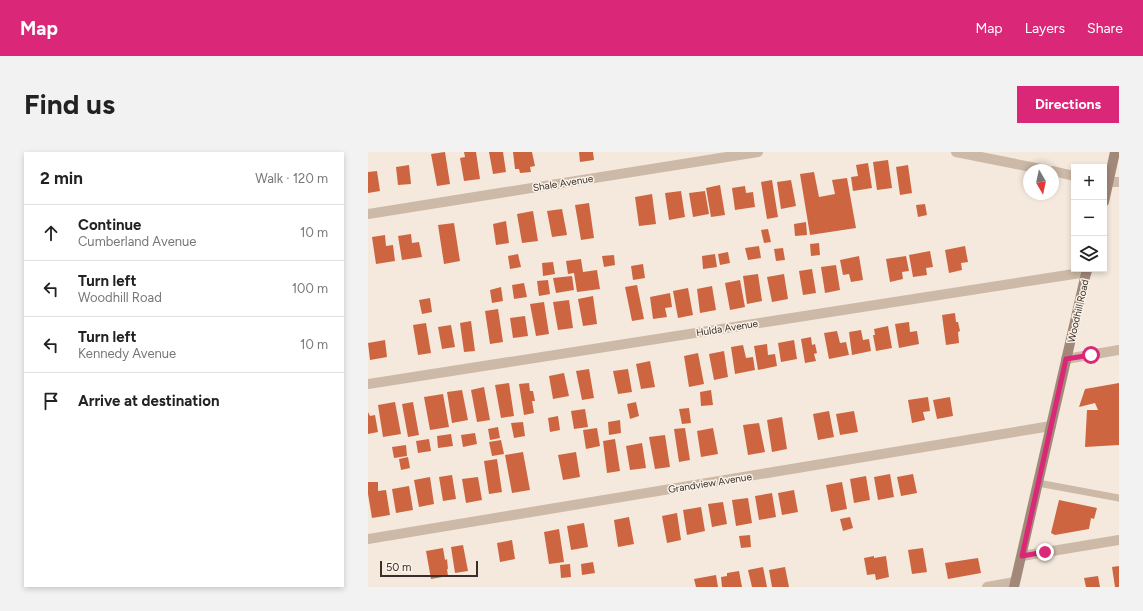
<!DOCTYPE html>
<html lang="en">
<head>
<meta charset="utf-8">
<style>
  body { margin:0; font-family:Figtree,sans-serif; background:#f2f2f2; color:#222 }
  .controls { position:absolute; right:12px; top:12px; display:grid; overflow:hidden; border-radius:0px; box-shadow:0 2px 6px #0003 }
  .controls button { width:36px; height:36px; display:grid; place-items:center; padding:0; border:0; border-bottom:1px solid #e0e0e0; background:#fff; color:#222; font:20px sans-serif }
  .compass { position:absolute; left:655px; top:12px; width:36px; height:36px; border-radius:50%; background:#fff; box-shadow:0 2px 6px #0003; rotate:171deg }
  .scale { position:absolute; left:12px; bottom:10px; width:98px; box-sizing:border-box; padding-left:4px; border:2px solid #392e28; border-top:0; font-size:11px; line-height:14px; white-space:nowrap; color:#392e28; -webkit-text-stroke:3px #fbf3e9; paint-order:stroke }
  .stop { position:absolute; width:12px; height:12px; margin:-9px; border:3px solid #db2777; border-radius:50%; background:#fff }
  .stop.end { background:#db2777; border-color:#fff; box-shadow:0 1px 4px #0008 }
  .list { margin:0; padding:0; list-style:none }
  h2 { display:flex; justify-content:space-between; align-items:center; height:52px; margin:0; padding:0 16px; font-size:17px }
  h2 small { font-size:13px; font-weight:400; color:#767676 }
  .list li { display:grid; grid-template-columns:26px 1fr auto; gap:12px; align-items:center; box-sizing:border-box; height:56px; padding:0 16px; border-top:1px solid #e0e0e0 }
  .list b { display:block; font-size:15px; white-space:nowrap }
  .list p { margin:0; font-size:13px; white-space:nowrap; color:#767676 }
  .list em { font-size:13px; font-style:normal; color:#767676 }
  .icon { flex:none; width:22px; height:22px; fill:none; stroke:currentColor; stroke-width:2; stroke-linecap:round; stroke-linejoin:round }
  .map { position:relative; flex:none; width:751px; height:435px; overflow:hidden; border-radius:0px }
  header { display:flex; align-items:center; gap:24px; box-sizing:border-box; height:56px; padding:0 20px; background:#db2777; color:#fff }
  header strong { font-size:19px }
  nav { display:flex; gap:22px; margin-inline-start:auto; font-size:14px }
  .intro { display:flex; align-items:center; justify-content:space-between; box-sizing:border-box; height:96px; padding:0 24px }
  h1 { margin:0; font-size:28px }
  .button { padding:10px 18px; border-radius:0px; background:#db2777; color:#fff; font-size:14px; font-weight:700 }
  main { display:flex; gap:24px; padding:0 24px }
  aside { flex:1; background:#fff; border-radius:0px; box-shadow:0 2px 6px #0003 }
  .map>svg:first-child { display:block }
  .building { fill:#ce6541 }
  .lines { fill:none; stroke-linecap:round; stroke-linejoin:round }
  .lane { stroke:#cdb9a7; stroke-width:7 }
  .street { stroke:#cdb9a7; stroke-width:10 }
  .secondary { stroke:#a18878; stroke-width:10 }
  .route { stroke:#db2777; stroke-width:5 }
  .labels { text-anchor:middle; dominant-baseline:central; stroke-width:3; stroke-linejoin:round; paint-order:stroke }
  .street-label { font-size:10px; fill:#392e28; stroke:#fbf3e9 }
</style>
</head>
<body>
<header>
<strong>Map</strong>
<nav><a>Map</a><a>Layers</a><a>Share</a></nav>
</header>
<div class="intro"><h1>Find us</h1><a class="button">Directions</a></div>
<main>
<aside>
<h2>2 min<small>Walk · 120 m</small></h2>
<ul class="list">
<li><svg class="icon" aria-label="ahead" viewBox="0 0 24 24"><path d="M12 20V5M6 11l6-6 6 6"/></svg><div><b>Continue</b><p>Cumberland Avenue</p></div><em>10 m</em></li>
<li><svg class="icon" aria-label="left" viewBox="0 0 24 24"><path d="M17 20v-9H6M10 6l-5 5 5 5"/></svg><div><b>Turn left</b><p>Woodhill Road</p></div><em>100 m</em></li>
<li><svg class="icon" aria-label="left" viewBox="0 0 24 24"><path d="M17 20v-9H6M10 6l-5 5 5 5"/></svg><div><b>Turn left</b><p>Kennedy Avenue</p></div><em>10 m</em></li>
<li><svg class="icon" aria-label="arrive" viewBox="0 0 24 24"><path d="M6 21V4h12l-3 4 3 4H6"/></svg><div><b>Arrive at destination</b></div></li>
</ul>
</aside>
<div class="map">
<svg width="751" height="435" viewBox="0 0 751 435">
  <rect width="100%" height="100%" fill="#f4e9dc"/>
  <!-- building -->
  <path class="building" d="M77 0 82 32 69 34 63 2Z
    M96 0H108L112 27 96 29 92 6 97 5Z
    M121 0H135L138 20 125 22Z
    M145 0H164L167 14 162 15 163 20 152 21 151 17H147Z
    M211 0H225L226 8 212 10Z
    M520 8 524 36 509 38 505 10Z
    M500 11 504 36 485 39 483 25 490 24 488 13Z
    M41 13 43 32 30 33 28 15Z
    M540 13 544 41 532 43 528 15Z
    M9 19 12 39 0 41V20Z
    M446 20 451 45 467 42 464 28 479 26 488 76 442 83 432 22Z
    M404 28 410 65 399 67 393 30Z
    M423 28 428 54 413 57 409 30Z
    M352 33 357 63 343 65 338 36Z
    M377 34 378 41 385 40 387 55 367 58 364 36Z
    M313 39 317 65 301 68 297 41Z
    M337 39 341 62 325 65 321 41Z
    M284 42 288 72 271 74 267 45Z
    M221 51 226 86 213 88 207 53Z
    M557 52 559 63 550 65 548 53Z
    M194 57 199 83 184 85 179 59Z
    M165 59 170 89 154 91 149 62Z
    M138 69 141 91 128 93 125 72Z
    M438 70 439 83 427 84 426 72Z
    M86 71 92 109 76 112 70 73Z
    M400 77 403 90 396 91 393 78Z
    M43 82 44 91 51 90 54 105 34 108 30 84Z
    M17 83 18 94 25 93 27 109 8 112 4 85Z
    M451 91 452 103 443 104 442 92Z
    M391 94 393 106 380 108 377 96Z
    M597 94 600 110 593 111 594 118 581 121 577 98Z
    M415 96 417 108 408 109 406 97Z
    M562 99 565 115 558 116 559 123 545 125 541 103Z
    M360 100 362 111 352 113 350 102Z
    M150 102 153 115 142 117 140 104Z
    M347 102 349 115 335 117 334 104Z
    M246 103 247 113 236 115 234 104Z
    M491 104 495 128 483 130 481 122 475 123 472 108Z
    M538 104 541 119 534 120 535 127 522 130 518 107Z
    M213 107 215 120 229 118 232 137 209 140 206 121 200 122 198 109Z
    M185 110 187 122 175 124 174 111Z
    M275 112 277 126 265 128 263 114Z
    M468 113 472 138 457 141 453 115Z
    M444 117 448 141 435 143 431 119Z
    M390 122 394 149 379 152 375 124Z
    M416 122 420 147 404 150 399 125Z
    M204 124 206 138 188 141 185 126Z
    M180 128 182 142 171 144 169 129Z
    M372 128 377 155 362 158 357 131Z
    M156 131 159 145 146 147 144 133Z
    M269 133 276 167 264 169 257 135Z
    M344 134 348 158 332 161 329 137Z
    M133 135 135 149 124 151 122 138Z
    M320 136 325 163 310 166 305 139Z
    M302 141 304 155 297 156 299 165 285 167 282 145Z
    M225 144 229 172 215 174 210 147Z
    M62 146 64 160 54 162 51 148Z
    M201 148 205 176 190 178 185 150Z
    M176 150 181 182 168 184 162 152Z
    M130 157 135 190 122 192 117 159Z
    M587 161 588 170H590L592 179 590 180 591 191 578 193 574 163Z
    M157 164 160 184 145 186 142 166Z
    M103 169 107 199 96 200 92 171Z
    M541 170 542 180 549 179 551 192 531 196 527 172Z
    M58 171 63 201 50 203 45 173Z
    M83 173 87 195 74 197 70 175Z
    M520 174 524 196 508 199 505 183H507L506 177Z
    M493 178 495 188 501 187 503 199 484 203 481 180Z
    M469 179 472 191 478 190 481 203 461 207 456 181Z
    M443 185 444 193 447 192 449 201 446 202 448 209 437 211 433 187Z
    M17 188 19 205 2 208 0 191Z
    M426 188 429 207 413 210 410 191Z
    M399 192 400 203 407 202 409 214 390 218 386 194Z
    M375 193 378 206 385 205 387 218 367 222 363 195Z
    M356 199 360 225 346 228 341 202Z
    M330 201 336 232 321 235 316 204Z
    M282 209 287 235 273 237 268 212Z
    M221 217 226 246 214 248 208 219Z
    M260 217 264 240 250 242 245 219Z
    M196 221 201 244 185 247 181 224Z
    M141 231 146 264 133 266 127 233Z
    M161 231 162 239H165L167 249H164L166 261 156 263 151 232Z
    M751 231V293L717 295 719 258H730L727 251 711 255 717 237Z
    M116 235 122 268 109 270 103 238Z
    M94 238 100 268 84 271 79 240Z
    M343 238 345 253 333 254 332 240Z
    M75 242 81 275 62 278 56 245Z
    M560 245 562 259 555 260 557 268 544 271 540 248Z
    M582 245 585 264 569 267 565 248Z
    M27 250 33 282 15 285 10 253Z
    M45 250 51 283 40 285 34 252Z
    M268 250 271 264 262 267 259 252Z
    M321 256 323 271 314 272 311 257Z
    M217 257 220 275 206 277 203 259Z
    M461 259 466 285 450 288 445 262Z
    M486 259 490 280 472 283 468 262Z
    M0 260 2 264 7 263 10 280 0 282Z
    M190 264 192 278 182 280 180 266Z
    M414 265 419 297 404 300 399 268Z
    M252 268 253 281 241 283 240 270Z
    M155 270 157 284 146 286 143 271Z
    M391 271 397 300 380 303 375 273Z
    M130 275 132 286 122 288 120 277Z
    M229 276 232 294 218 297 215 278Z
    M317 276 322 308 311 310 306 277Z
    M345 276 350 302 333 305 329 279Z
    M107 281 109 292 95 295 93 283Z
    M83 282 85 294 70 296 69 284Z
    M297 283 302 315 287 317 281 285Z
    M61 287 63 299 50 301 48 289Z
    M247 287 252 319 239 321 235 289Z
    M133 288 136 302 124 304 121 290Z
    M274 291 278 316 262 318 258 294Z
    M38 293 39 304 26 306 24 295Z
    M155 300 162 338 144 341 137 303Z
    M208 300 212 325 195 328 190 303Z
    M40 305 42 316 33 318 31 307Z
    M129 307 134 340 121 342 116 309Z
    M522 322 526 345 510 348 506 325Z
    M545 322 549 341 533 344 529 325Z
    M84 323 88 347 75 349 71 325Z
    M498 324 502 348 486 351 482 327Z
    M62 325 66 352 51 355 46 328Z
    M110 325 114 348 98 351 94 327Z
    M0 330H10V339L18 338 22 363 4 366 0 342Z
    M474 330 479 357 463 360 458 333Z
    M41 334 45 358 28 361 24 337Z
    M426 338 430 360 414 363 410 341Z
    M404 341 408 365 391 368 387 344Z
    M380 346 384 371 368 374 364 348Z
    M691 348 729 356 726 367 723 366 721 377 687 383 683 381Z
    M355 350 359 372 344 375 340 352Z
    M333 355 337 379 319 383 315 358Z
    M309 361 313 388 299 391 294 364Z
    M261 365 266 392 250 395 246 368Z
    M482 365 485 376 475 379 472 367Z
    M216 371 220 395 203 398 199 374Z
    M191 377 196 410 181 412 176 380Z
    M382 383 383 395 373 396 371 384Z
    M144 388 147 407 132 410 129 391Z
    M95 393 100 419 87 421 83 395Z
    M75 396 77 408 79 407 80 417H79L80 424 63 427 58 399Z
    M555 396 559 420 544 422 540 398Z
    M506 404V406L518 404 521 425 508 428 507 422 499 423 496 406Z
    M610 406 613 421 580 427 577 411Z
    M225 410 227 421 214 423 213 412Z
    M202 412 203 425 193 426 192 413Z
    M751 414V435H747L744 415Z
    M395 415 399 435H384L380 418Z
    M417 415 421 435H404L401 418Z
    M371 419 374 435H354L353 425 359 424V421Z
    M348 423 350 435H328L326 427Z
    M730 424 732 435H718L716 426Z"/>
  <g class="lines">
    <!-- lane -->
    <path class="lane" d="M670 331 751 346"/>
    <!-- street -->
    <path class="street" d="M588 0 678 18
      M685 19 706 24
      M736 30H751
      M0 62 390 0
      M698 207 751 198
      M0 232 719 120
      M0 387 683 274
      M654 404 751 388
      M619 435 647 430"/>
    <!-- secondary -->
    <path class="secondary" d="M736 50 747 0
      M646 435 719 117"/>
  </g>
  <g class="lines">
    <!-- route -->
    <path class="route" d="M677 400 654 404 698 207 723 203"/>
  </g>
  <g class="labels">
    <!-- street labels -->
    <g class="street-label">
      <text transform="translate(195 31) rotate(-9)">Shale Avenue</text>
      <text transform="translate(710 159) rotate(-77)">Woodhill Road</text>
      <text transform="translate(359 176) rotate(-9)">Hulda Avenue</text>
      <text transform="translate(342 331) rotate(-9)">Grandview Avenue</text>
    </g>
  </g>
</svg>
<div class="controls">
<button>+</button>
<button>−</button>
<button><svg class="icon" aria-label="layers" viewBox="0 0 24 24"><path d="M12 4l9 5-9 5-9-5zM3 14l9 5 9-5"/></svg></button>
</div>
<svg class="compass" viewBox="-18 -18 36 36"><path d="M0-13l5 13h-10z" fill="#e53935"/><path d="M0 13l5-13h-10z" fill="#767676"/></svg>
<div class="scale">50 m</div>
<div class="stop" style="left:723px;top:203px"></div>
<div class="stop end" style="left:677px;top:400px"></div>
</div>
</main>
</body>
</html>
